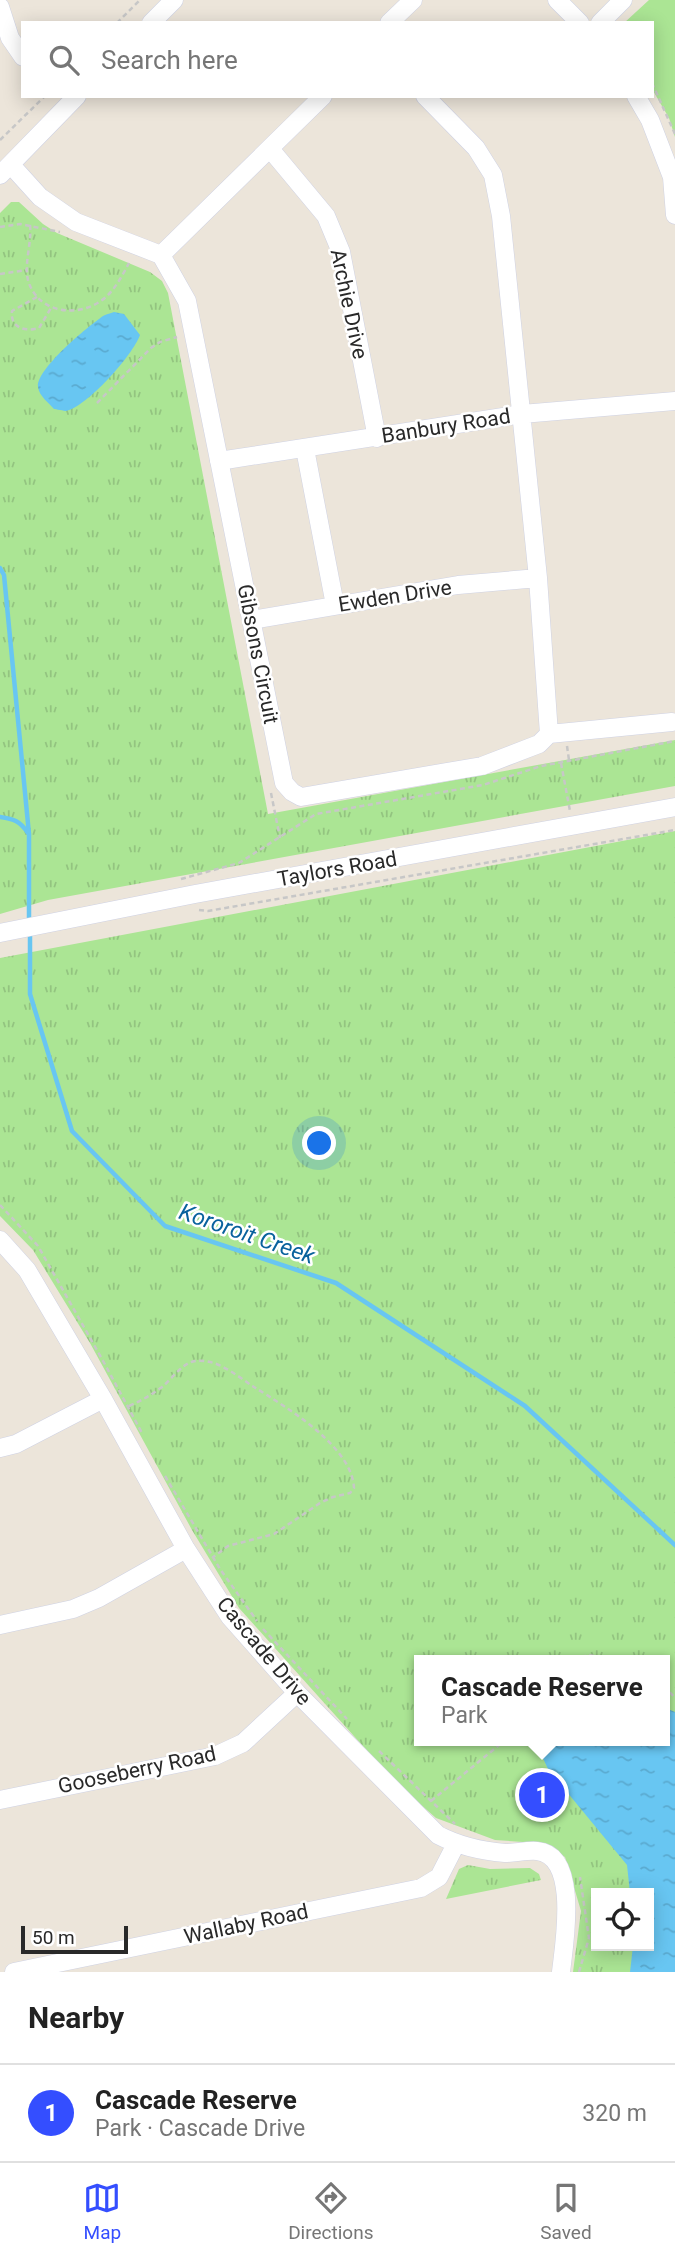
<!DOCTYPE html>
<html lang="en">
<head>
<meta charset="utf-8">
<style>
  body { margin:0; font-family:Roboto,sans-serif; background:#f2f2f2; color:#222 }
  .controls { position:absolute; right:21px; bottom:21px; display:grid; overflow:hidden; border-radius:0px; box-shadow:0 4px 18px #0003 }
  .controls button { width:63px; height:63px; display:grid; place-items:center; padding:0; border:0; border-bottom:2px solid #e0e0e0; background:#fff; color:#222; font:35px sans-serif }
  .scale { position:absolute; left:21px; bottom:18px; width:107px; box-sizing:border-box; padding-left:7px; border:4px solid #292929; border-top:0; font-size:19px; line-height:24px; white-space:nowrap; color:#292929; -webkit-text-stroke:5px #fff; paint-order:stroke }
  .you { position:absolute; left:320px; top:1144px; width:24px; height:24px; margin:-18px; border:5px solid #fff; border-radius:50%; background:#1a73e8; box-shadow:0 0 0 10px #1a73e833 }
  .badge { display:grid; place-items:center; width:46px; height:46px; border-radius:50%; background:#344eff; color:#fff; font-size:23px; font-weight:700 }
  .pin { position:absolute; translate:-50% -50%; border:4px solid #fff; box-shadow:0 2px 7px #0006 }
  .popup { position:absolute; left:414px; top:1655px; width:256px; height:91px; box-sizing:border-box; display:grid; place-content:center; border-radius:0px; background:#fff; filter:drop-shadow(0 2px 5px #0005); font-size:23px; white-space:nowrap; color:#767676 }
  .popup b { font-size:26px; color:#222 }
  .popup::after { content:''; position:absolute; left:50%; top:100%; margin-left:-14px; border:14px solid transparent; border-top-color:#fff }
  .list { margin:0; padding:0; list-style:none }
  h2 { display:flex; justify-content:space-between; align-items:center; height:91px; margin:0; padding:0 28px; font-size:30px }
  h2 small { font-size:23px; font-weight:400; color:#767676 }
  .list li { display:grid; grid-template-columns:46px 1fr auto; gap:21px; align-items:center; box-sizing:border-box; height:98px; padding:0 28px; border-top:2px solid #e0e0e0 }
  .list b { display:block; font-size:26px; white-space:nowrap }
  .list p { margin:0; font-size:23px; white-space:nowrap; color:#767676 }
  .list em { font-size:23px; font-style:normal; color:#767676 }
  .icon { flex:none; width:38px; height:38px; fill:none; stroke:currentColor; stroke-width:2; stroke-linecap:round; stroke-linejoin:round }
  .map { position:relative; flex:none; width:675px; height:1972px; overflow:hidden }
  .search { position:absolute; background:#fff; box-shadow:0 4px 18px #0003; left:21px; right:21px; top:21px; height:77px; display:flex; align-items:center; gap:18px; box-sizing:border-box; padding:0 24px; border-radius:0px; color:#767676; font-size:26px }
  .sheet { height:189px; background:#fff }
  nav { display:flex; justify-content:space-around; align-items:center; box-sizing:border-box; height:98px; border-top:2px solid #e0e0e0; background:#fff; font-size:19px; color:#767676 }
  nav a { display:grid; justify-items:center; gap:4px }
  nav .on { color:#344eff }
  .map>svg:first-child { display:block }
  .grass { fill:#abe594 }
  .park { fill:url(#park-tufts); fill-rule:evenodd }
  .water { fill:url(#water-ripples) }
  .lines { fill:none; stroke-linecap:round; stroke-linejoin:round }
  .stream { stroke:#68c6f2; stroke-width:4.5 }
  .minor-casing { stroke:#cfd2e3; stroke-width:19 }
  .path { stroke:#c7c7c7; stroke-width:2.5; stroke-dasharray:5 3.5; stroke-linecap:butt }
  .minor { stroke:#fff; stroke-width:18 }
  .labels { text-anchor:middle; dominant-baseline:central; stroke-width:5; stroke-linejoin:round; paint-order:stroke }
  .street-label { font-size:21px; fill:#292929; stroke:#fff }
  .water-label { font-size:23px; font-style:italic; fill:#09629d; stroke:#fff }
</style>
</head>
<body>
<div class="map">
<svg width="675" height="1972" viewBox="0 0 675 1972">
  <defs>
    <pattern id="park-tufts" width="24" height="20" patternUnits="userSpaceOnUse" patternTransform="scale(1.75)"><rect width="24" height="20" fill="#abe594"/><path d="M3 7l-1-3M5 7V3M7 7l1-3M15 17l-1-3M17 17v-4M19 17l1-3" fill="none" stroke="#93c480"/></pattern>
    <pattern id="water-ripples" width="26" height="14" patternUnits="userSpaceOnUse" patternTransform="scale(1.75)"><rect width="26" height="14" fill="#68c6f2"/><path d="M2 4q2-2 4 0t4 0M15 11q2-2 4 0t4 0" fill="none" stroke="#5aaad0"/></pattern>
  </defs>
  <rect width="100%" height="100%" fill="#ece5da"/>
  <!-- grass -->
  <path class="grass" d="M649 0H675V137L669 118 652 89V23H624Z"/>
  <!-- park -->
  <path class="park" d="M11 202H19L43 224 57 233 150 272 162 281 168 293 268 814 675 740V786L48 900 0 914V213Z
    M675 831V1972H573L581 1911 565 1857 538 1843 495 1840 436 1818 397 1784 239 1608 192 1530 90 1343 33 1250 0 1216V958ZM420 1660H664V1741H420ZM596 1893H649V1946H596Z
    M468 1865 490 1869 530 1868 539 1874 541 1880 446 1899 459 1869Z"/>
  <!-- water -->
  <path class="water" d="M114 312 124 314 140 335C133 355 87 407 66 411 65 411 55 409 54 409 49 403 39 396 38 387 36 370 85 329 99 319 103 315 108 314 114 312Z
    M665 1708 675 1712V1972H630L633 1946H649V1893H630L627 1865 548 1769 535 1741H664Z"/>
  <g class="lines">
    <!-- stream -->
    <path class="stream" d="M0 568 4 575 29 834V922
      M0 817C14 819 20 821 28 833
      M30 931V994L72 1131 165 1226 336 1283 525 1406 675 1545"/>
    <defs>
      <path id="minor" d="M557 0 580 23
        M0 7 10 38 23 57
        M151 23 174 0
        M389 23 413 0
        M600 23 623 0
        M323 96 161 255 187 301 284 783 292 792 301 797 482 766 539 744 549 734
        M425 96 476 148 493 175 501 216 538 578 549 734
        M636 96 650 120 672 177 675 215
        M271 150 326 216 341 252 377 438
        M11 165 40 197 76 222 161 255
        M0 175 77 96
        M305 449 335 605
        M219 461 522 414 675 401
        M252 620 458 585 538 578
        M549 734 672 722
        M0 933 195 894 675 807
        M0 1240 27 1270 103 1399 186 1549 230 1617 297 1693 438 1835C459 1846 481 1851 505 1853 516 1853 527 1850 537 1851 580 1855 564 1945 561 1972
        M0 1448 16 1444 103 1399
        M0 1625 73 1609 99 1598 186 1549
        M0 1800 215 1756 243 1743 297 1693
        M14 1972 421 1888 439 1877 456 1844"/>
    </defs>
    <!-- minor casing -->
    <use href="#minor" class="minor-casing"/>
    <!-- path -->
    <path class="path" d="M117 23 140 0
      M652 83 675 134
      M0 140 45 96
      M30 225C32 243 24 262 28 280 38 316 84 319 108 295 117 286 123 274 129 263
      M0 227 20 224 60 232
      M0 274 27 270
      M37 297 12 311C10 328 25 332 39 328L51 308
      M97 403 151 348 160 342 177 337
      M567 746 569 760
      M561 763 570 811
      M271 793 280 838
      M181 879 239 863 316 814 483 785 541 766 675 741
      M199 910 208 911 675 830
      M0 1205 38 1246 102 1359 142 1433
      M129 1406C141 1401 151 1395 162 1387 172 1379 182 1363 195 1361 217 1358 237 1376 254 1387 286 1407 352 1446 354 1488L350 1493 333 1497 320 1503 274 1534 228 1546 212 1558
      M165 1476 220 1569 257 1621
      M263 1629 347 1719
      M573 1660 588 1655 621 1660
      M664 1686 675 1698
      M379 1751 455 1824
      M431 1801 504 1741
      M579 1972 589 1938 580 1877"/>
    <!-- minor -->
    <use href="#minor" class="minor"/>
  </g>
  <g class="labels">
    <!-- street labels -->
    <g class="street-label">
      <text transform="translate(349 304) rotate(78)">Archie Drive</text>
      <text transform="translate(446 426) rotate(-9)">Banbury Road</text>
      <text transform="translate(395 596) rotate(-9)">Ewden Drive</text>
      <text transform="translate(258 654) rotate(79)">Gibsons Circuit</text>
      <text transform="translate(337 869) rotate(-10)">Taylors Road</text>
      <text transform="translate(264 1651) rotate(50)">Cascade Drive</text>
      <text transform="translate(137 1770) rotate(-12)">Gooseberry Road</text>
      <text transform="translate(246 1924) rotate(-12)">Wallaby Road</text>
    </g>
    <!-- water labels -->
    <g class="water-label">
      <text transform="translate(247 1234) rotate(19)">Kororoit Creek</text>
    </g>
  </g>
</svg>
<div class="controls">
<button><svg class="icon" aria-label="locate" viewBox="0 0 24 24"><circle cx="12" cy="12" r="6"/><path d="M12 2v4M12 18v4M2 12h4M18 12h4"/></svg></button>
</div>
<div class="scale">50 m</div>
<div class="you"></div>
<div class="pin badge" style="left:542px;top:1795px">1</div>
<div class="popup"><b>Cascade Reserve</b>Park</div>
<div class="search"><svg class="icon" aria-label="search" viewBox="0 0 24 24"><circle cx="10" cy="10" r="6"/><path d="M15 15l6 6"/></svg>Search here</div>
</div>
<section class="sheet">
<h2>Nearby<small></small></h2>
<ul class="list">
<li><span class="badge">1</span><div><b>Cascade Reserve</b><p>Park · Cascade Drive</p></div><em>320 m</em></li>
</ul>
</section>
<nav>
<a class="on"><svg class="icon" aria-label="map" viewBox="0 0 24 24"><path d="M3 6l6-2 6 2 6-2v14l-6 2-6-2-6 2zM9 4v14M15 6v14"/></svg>Map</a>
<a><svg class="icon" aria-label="directions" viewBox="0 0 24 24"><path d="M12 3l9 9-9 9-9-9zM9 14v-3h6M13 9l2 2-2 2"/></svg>Directions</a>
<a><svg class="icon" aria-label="saved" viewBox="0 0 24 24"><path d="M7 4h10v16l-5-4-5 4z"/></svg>Saved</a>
</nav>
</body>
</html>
